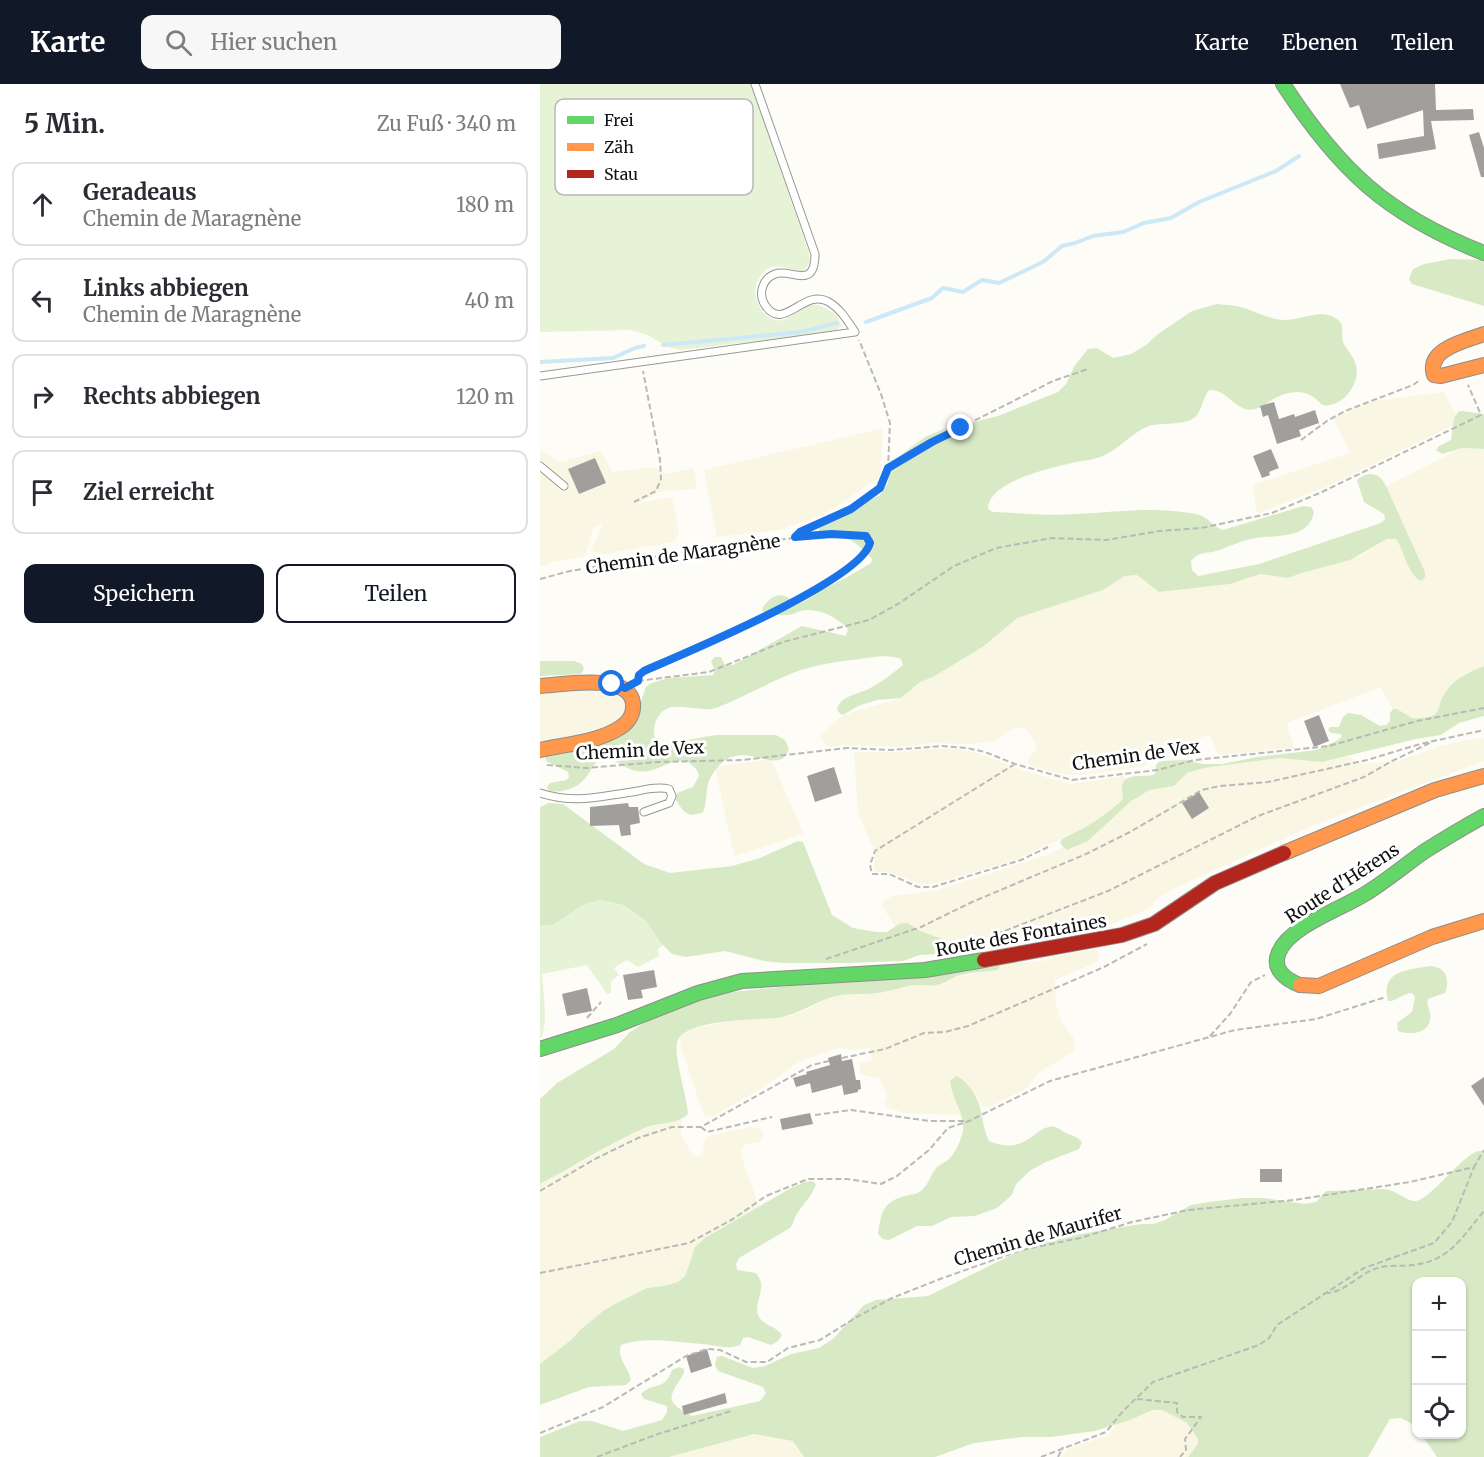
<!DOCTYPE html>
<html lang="de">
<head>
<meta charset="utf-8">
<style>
  body { margin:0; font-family:Merriweather,serif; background:#f7f7f7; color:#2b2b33 }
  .controls { position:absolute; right:18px; bottom:18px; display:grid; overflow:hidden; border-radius:12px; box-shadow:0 2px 4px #0004 }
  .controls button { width:54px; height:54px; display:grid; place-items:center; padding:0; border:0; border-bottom:2px solid #e1e1e2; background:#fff; color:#2b2b33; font:30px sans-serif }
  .stop { position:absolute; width:18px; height:18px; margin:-14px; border:4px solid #1a73e8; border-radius:50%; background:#fff }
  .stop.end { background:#1a73e8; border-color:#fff; box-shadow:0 2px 6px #0008 }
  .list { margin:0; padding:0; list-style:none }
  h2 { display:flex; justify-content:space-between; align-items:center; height:78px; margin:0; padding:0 24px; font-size:26px }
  h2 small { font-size:20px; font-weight:400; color:#7c7c81 }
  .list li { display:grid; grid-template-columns:39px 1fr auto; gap:18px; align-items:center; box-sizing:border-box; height:84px; margin:0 12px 12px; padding:0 12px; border:2px solid #e1e1e2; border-radius:12px }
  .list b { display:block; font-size:22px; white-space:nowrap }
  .list p { margin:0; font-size:20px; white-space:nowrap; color:#7c7c81 }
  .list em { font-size:20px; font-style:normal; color:#7c7c81 }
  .actions { display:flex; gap:12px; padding:18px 24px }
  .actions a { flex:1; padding:14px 0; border:2px solid #111827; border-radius:12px; text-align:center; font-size:21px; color:#111827 }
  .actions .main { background:#111827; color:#fff }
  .icon { flex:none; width:33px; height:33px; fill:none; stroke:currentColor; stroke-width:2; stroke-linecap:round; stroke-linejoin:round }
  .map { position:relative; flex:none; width:944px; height:1373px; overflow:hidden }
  header { display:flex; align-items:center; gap:36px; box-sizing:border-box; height:84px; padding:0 30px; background:#111827; color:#fff }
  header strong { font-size:28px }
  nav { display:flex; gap:33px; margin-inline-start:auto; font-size:21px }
  .search { width:420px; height:54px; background:#f7f7f7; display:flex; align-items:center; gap:15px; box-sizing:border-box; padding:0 21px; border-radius:12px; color:#7c7c81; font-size:22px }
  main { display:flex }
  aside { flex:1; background:#fff }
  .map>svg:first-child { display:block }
  .farmland { fill:#f9f7e4 }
  .green { fill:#e7f3d7 }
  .forest { fill:#d8eac5 }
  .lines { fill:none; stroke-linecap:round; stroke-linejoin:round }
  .stream { stroke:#cde8f7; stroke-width:4 }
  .building { fill:#a19f9c }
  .lane-casing { stroke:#979795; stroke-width:9 }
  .fast-casing { stroke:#8e8d8b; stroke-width:16 }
  .slow-casing { stroke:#8e8d8b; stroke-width:16 }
  .jam-casing { stroke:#8e8d8b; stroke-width:16 }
  .path { stroke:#b9b9b8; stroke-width:2; stroke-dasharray:6 3; stroke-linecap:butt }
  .lane { stroke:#fffffe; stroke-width:7 }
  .fast { stroke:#63d668; stroke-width:14 }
  .slow { stroke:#ff974d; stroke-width:14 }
  .jam { stroke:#b3261e; stroke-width:14 }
  .route { stroke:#1a73e8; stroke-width:8 }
  .labels { text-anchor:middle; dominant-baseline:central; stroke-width:6; stroke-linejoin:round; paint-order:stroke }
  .street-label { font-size:18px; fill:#111; stroke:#fff }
  .key { fill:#fff; stroke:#b8b8b8; stroke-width:1.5 }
  .key-label { font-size:16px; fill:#111 }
</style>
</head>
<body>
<header>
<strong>Karte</strong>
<div class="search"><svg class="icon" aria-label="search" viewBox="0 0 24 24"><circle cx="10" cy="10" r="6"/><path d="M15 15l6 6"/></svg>Hier suchen</div>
<nav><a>Karte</a><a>Ebenen</a><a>Teilen</a></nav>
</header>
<main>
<aside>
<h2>5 Min.<small>Zu Fuß · 340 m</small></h2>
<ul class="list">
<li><svg class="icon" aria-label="ahead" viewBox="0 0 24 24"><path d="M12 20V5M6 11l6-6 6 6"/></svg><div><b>Geradeaus</b><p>Chemin de Maragnène</p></div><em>180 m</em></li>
<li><svg class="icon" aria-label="left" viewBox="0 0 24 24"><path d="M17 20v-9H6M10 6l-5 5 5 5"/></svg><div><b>Links abbiegen</b><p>Chemin de Maragnène</p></div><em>40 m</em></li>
<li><svg class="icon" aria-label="right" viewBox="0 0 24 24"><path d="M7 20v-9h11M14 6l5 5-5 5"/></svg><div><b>Rechts abbiegen</b></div><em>120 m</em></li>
<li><svg class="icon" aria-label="arrive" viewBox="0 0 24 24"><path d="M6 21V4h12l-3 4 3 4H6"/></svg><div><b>Ziel erreicht</b></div></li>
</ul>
<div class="actions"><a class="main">Speichern</a><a>Teilen</a></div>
</aside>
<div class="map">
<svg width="944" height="1373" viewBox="0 0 944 1373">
  <rect width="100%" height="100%" fill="#fdfcf7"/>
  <!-- farmland -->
  <path class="farmland" d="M904 308 920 338 788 402 717 430 713 401 810 369 793 333 833 317Z
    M343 344 340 393 287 429 240 446 177 453 164 386Z
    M922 364 944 365V582L927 588 907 606 899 626 894 631 871 634 857 626 853 625 841 603 747 639 754 664 679 671 669 650 602 683 539 691 520 690 491 682 488 678 490 672 497 664 496 661 487 646 482 643 472 645 457 656 430 660 395 659 361 663 304 661 287 663 280 652 299 634 313 628 361 614 380 598 393 593 453 555 469 539 477 534 563 506 585 492 597 491 620 508 690 500 720 490 748 494 820 472 847 455H856L863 466 865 475 885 488 846 402Z
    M0 365 20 378 60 367 73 388 114 383 127 390 154 384 157 405 119 408 91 424 107 417 132 413 139 449 134 458 64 470 51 467 63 439 53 444 45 472 13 478 0 483Z
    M75 605 87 619 79 639 0 660V606Z
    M944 654V677L774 741 631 806 618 814 608 825 569 841 479 858 473 863 475 878 503 877 511 873 554 865 557 866 560 873 557 878 515 896 516 920 521 937 534 955 535 967 501 987 487 1004 450 1023 442 1022 436 1010 416 1022 422 1031 364 1029 346 1023 344 1018 347 1012 340 995 320 990V979L332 976 330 964 314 966 299 964 260 977 222 1004 174 1032 167 1033 163 1029 142 966 139 952 157 944 202 935 250 932 264 927 286 914 302 910 339 909 373 901H399L419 892 458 886 402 887 397 870 405 866V856L378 846 368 839 356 844 342 822 343 817 352 812 394 807 508 771 523 763 532 765 548 757 591 717 603 710 609 706 634 702 647 689 664 684 739 674 782 678 808 672 821 680 858 677 900 662 923 657Z
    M406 664 435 668 482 686 530 700 584 692 586 695 582 699 581 704 583 715 565 733 552 741 475 776 401 798 382 801 352 789 336 787 334 785 335 772 333 764 318 730 314 668H358Z
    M231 675 264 750 194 772 175 683Z
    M142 1035 141 1049 149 1066 155 1073 162 1071 165 1055 171 1051 210 1043 219 1044 223 1048V1054L219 1058 205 1061 201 1067 202 1074 219 1123 194 1139 151 1171 145 1192 138 1198 123 1202 107 1204 75 1220 63 1227 40 1246 31 1256 0 1280V1100L50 1073 76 1056 108 1042Z
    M612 1326H622L647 1339 658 1355 657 1361 648 1373H521L529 1364 567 1352 577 1340Z
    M214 1350 253 1357 264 1373H129Z"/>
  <!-- green -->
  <path class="green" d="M0 0H211L269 169 270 178 264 187C254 188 243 180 232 183 212 190 211 216 224 229 243 248 255 225 269 221 276 219 284 223 290 227 296 231 299 234 301 241L297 246 290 248 142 266 131 264 107 251 91 246 0 248Z
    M62 816 83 821 106 837 123 861 118 865 119 872 98 883 87 876 74 884 79 891 71 897V909L67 910 47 881 2 890C3 906 9 944 0 955V842L13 841 45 820Z"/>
  <!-- forest -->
  <path class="forest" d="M911 175 944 176V222L872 200 869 195 873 185 884 180Z
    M677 220C686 221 695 221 704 224 717 228 731 236 744 236 762 236 783 223 798 236 806 242 800 249 803 258 806 265 812 270 815 278 823 297 803 325 782 321 769 305 753 305 735 314 729 317 722 324 715 325 697 330 687 304 669 306 662 315 662 328 654 334 642 342 623 338 609 342 593 348 582 362 567 370 556 376 544 376 532 379 510 384 448 398 448 425L453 428C480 429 509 432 536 430 575 428 618 422 656 430 668 432 673 443 683 446L763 422 771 423 774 428C769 455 737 451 716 454 702 456 689 463 676 467 665 470 660 467 651 477L652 486 658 492 719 480 841 439 845 435 844 430 824 418 817 396C829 386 840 389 846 402L885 488V493L882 497C868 493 864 466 856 455H847L810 476 759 490 748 494 720 490 690 500 619 508 597 491 585 492 563 506 477 534 444 562 393 593 380 598 361 614 337 616 318 622 303 631 299 629 297 625C302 610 319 611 332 603 343 597 353 589 363 581L361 575C347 570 334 573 320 575 295 578 271 581 248 591 224 601 201 615 176 624 160 629 135 616 122 628 114 636 112 648 116 658L124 660 176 651H236L245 656 249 665C238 697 201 648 174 688 163 703 169 714 163 728 148 735 143 728 135 714L137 709 153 703 159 692 157 686 147 677C129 674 115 691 97 687 84 685 75 674 62 673 55 678 52 685 47 692 39 704 23 709 9 707L7 703 10 699 26 696 29 693 28 688 6 677 5 672 30 666 99 623 106 603 111 599 129 594 173 591 175 587 171 577 175 573H181L185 581H193L262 542 306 552 308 545C297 533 277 523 261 527 256 528 252 531 247 531 239 532 231 530 223 528L222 525C231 510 243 506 255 520 266 519 271 512 280 507 298 498 315 489 331 479L332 475C319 459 301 448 281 448L278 445 287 438 340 411 348 399 349 390 358 373 385 353 404 345 458 332 518 308 526 300 535 281 548 265 557 264 573 274 591 270 606 261 618 250 652 227Z
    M922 327 944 330V365L922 364 902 370 896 366 899 362 911 356 914 334 918 328Z
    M0 577H34L42 580 44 585 41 590 0 592Z
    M944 582V632L919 639 901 651 876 655 782 678 739 674 664 684 647 689 634 702 609 706 603 710 591 717 548 757 527 766 522 762 520 758 522 755C547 743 563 734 583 715 583 711 581 705 582 701 585 689 604 693 613 691L615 690 616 681 620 677 646 676 662 680H682L717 673 777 666 798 656 802 652 800 650 791 649 788 646 790 643H799L803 633 808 629 821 631 840 642 846 641 850 637V629L853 625H857L872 634C909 634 892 624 908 605 917 593 931 587 944 582Z
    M9 719 23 720 104 780 130 789 192 782 220 774 258 757 263 758 292 831 313 844 336 848H347L359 840 368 839 378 846 405 856 406 866 397 870 380 871 363 877 307 879H244L224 877 185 867 146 873 132 870 121 859 106 837 83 821 62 816 45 820 13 841 0 842V723Z
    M460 881 458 886C445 888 430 888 417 892 410 895 404 900 396 901 388 902 381 901 373 901 361 903 349 908 337 909 325 911 312 909 301 911 277 915 260 931 236 934 213 936 154 935 139 954 130 964 148 1014 148 1030 137 1041 118 1038 104 1044 68 1060 35 1082 0 1100V1015L17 999 74 965 90 948 106 938 173 910Z
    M890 882C907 883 910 896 905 909L888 915C886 921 889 923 890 929 893 949 872 952 858 947L857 939 872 928 875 913 872 909C863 909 856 918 848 917 840 886 868 886 890 882Z
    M416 992C421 994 423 996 427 1000 445 1020 439 1035 449 1057 465 1064 478 1063 493 1052 497 1049 503 1044 509 1043 516 1041 520 1046 526 1049 532 1052 537 1052 542 1058L539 1065 506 1078 491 1086 476 1100 472 1111 457 1124 435 1132 411 1133 392 1142H377L349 1156 343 1155 338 1150C341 1130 342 1118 365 1112 371 1110 377 1111 382 1106 389 1100 391 1089 397 1083 401 1080 406 1078 409 1075 415 1070 422 1054 423 1046 425 1029 411 1014 410 997Z
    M938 1067H944V1373H897L882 1351 922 1350V1198H876V1342L861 1334 850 1335 828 1373H648L657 1361 658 1355 647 1339 622 1326H612L590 1336 555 1347 511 1353H481L434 1359 395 1373H264L253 1357 214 1350 129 1373H0V1353L40 1337H52L83 1347 122 1336 127 1328V1322L104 1315 101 1310C115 1297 124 1308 132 1286L139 1283 144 1285V1289C130 1313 122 1316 152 1332L220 1317 226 1309 223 1303 178 1287 175 1281 177 1273 182 1272 213 1284 225 1282 251 1270 279 1264 293 1255 324 1221 336 1216 388 1212 492 1161 534 1151 601 1140H613L625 1136 651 1121 669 1118 702 1114H724L765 1120 776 1118 786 1107 843 1105C857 1106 863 1115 873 1117 888 1120 918 1074 938 1067Z
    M272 1097 276 1100C272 1113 263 1119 257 1130 254 1135 254 1139 250 1144L199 1174 196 1180 197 1186 216 1189C218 1192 220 1195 221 1198 223 1209 213 1223 219 1233 224 1242 236 1242 242 1251L238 1257 231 1261 208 1253 203 1254 200 1261C187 1266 175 1261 162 1260 136 1258 105 1252 81 1261 76 1275 89 1283 91 1296L86 1301 49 1303 0 1321V1280L31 1256 40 1246 63 1227 75 1220 107 1204 123 1202 138 1198 145 1192 155 1163 165 1154 251 1104 265 1098Z"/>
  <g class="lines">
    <!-- stream -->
    <path class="stream" d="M326 238 392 214 403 204 423 208 442 196 459 199 503 178 522 162 535 159 553 152 583 148 604 139 631 134 659 118 736 87 759 72
      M123 261 261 248 297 239
      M0 278 73 274 95 264 104 262"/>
  </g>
  <!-- building -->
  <path class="building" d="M800 0H895L896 26 933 25 934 36 891 37 896 65 839 75 837 60 884 52 883 26 827 45 819 21 810 24Z
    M939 48 944 64V93H941L929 51Z
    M734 318 739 335 754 330 755 333 775 326 779 339 759 346 761 352 737 360 728 331 723 333 720 322Z
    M731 365 739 384 729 388 730 391 722 394 713 372Z
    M55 374 66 399 39 410 28 385Z
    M779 631 789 657 774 663 764 637Z
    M294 683 302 709 275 718 267 692Z
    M659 708 669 724 652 735 642 719Z
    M88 719 89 723H98L100 739 90 741 91 751 81 752 79 741 50 742V723Z
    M114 886 117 903 101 906 103 914 88 916 83 891Z
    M47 904 52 927 27 932 22 910Z
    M301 970 302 977 312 975 316 996H320L321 1005 318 1006V1008L304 1011 302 1001 272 1009 270 999 256 1003 253 994 267 990 266 988 290 981 288 974Z
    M944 993V1022L931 1002Z
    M270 1029 273 1040 242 1046 240 1035Z
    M720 1085H742V1098H720Z
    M167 1265 172 1282 151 1289 146 1272Z
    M185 1309 187 1319 144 1331 142 1322Z"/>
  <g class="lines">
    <defs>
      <path id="lane" d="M0 292 315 248C307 236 300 224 287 217 263 205 243 249 225 221 218 210 222 195 235 190 251 184 275 207 275 170L215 0
        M0 382 24 402
        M0 709C36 720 56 713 92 708 104 706 117 702 129 705L132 712 129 719 104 728"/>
      <path id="fast" d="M743 0C799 86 847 131 944 169
        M760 901C746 896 731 885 739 868 750 842 801 825 825 810 846 797 865 781 885 767 904 755 924 743 944 732
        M0 965 77 941 158 909 202 897 385 886 444 876"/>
      <path id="slow" d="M944 250C925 257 886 265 894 291L901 292 944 281
        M0 602C22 601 89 588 93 619 94 629 89 638 81 643 59 658 26 660 0 666
        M744 769 895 706 944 692
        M760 901 779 902 892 853 944 837"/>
      <path id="jam" d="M444 876 582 851 614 840 675 799 744 769"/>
    </defs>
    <!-- lane casing -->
    <use href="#lane" class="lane-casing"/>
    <!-- fast casing -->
    <use href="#fast" class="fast-casing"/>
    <!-- slow casing -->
    <use href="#slow" class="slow-casing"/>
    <!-- jam casing -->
    <use href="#jam" class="jam-casing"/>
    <!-- path -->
    <path class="path" d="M761 356 787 337 805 327 873 301 880 296
      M348 384 392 358 513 297 548 285
      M94 418 116 407 121 395 120 376 103 287
      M256 452 260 448 311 425 340 404 348 384 350 339 341 310 319 256
      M0 495 30 487 172 463 291 450 322 451 330 456 326 469 299 492 261 513 140 572 104 587 97 594
      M98 597 169 588 243 558 329 536 358 520 414 482 456 464 512 454 566 456 619 447 661 444 732 429 782 408 941 331 928 301
      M475 680 335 767 330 781 332 790H349L378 803H393L481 776 508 763
      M7 681 47 684 118 678 202 676 307 664 351 666 403 662 427 664 445 668 475 680 532 696 617 686 655 676 789 662 877 637 944 624
      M423 863 568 807 718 732 824 693 852 677 892 658
      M286 875 381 843 432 818 546 770 590 748 662 706 680 702 728 698 827 676 880 660 944 646
      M47 934 61 918
      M670 952 690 930 711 898 725 891
      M302 974 345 965 384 949 405 948 428 942 564 883 607 860
      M275 1031 311 1026 389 1037H426
      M161 1043 167 1048 232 1033
      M0 1107 57 1074 98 1054 132 1043H161L272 981 289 977
      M0 1189 149 1159 193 1135 226 1112 268 1095H307L341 1100 357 1092 389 1066 408 1044 429 1037 510 997 695 946 776 935 846 913
      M785 1209C805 1209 817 1191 835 1185 846 1180 860 1183 872 1181 909 1178 922 1153 944 1127
      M597 1315 637 1319V1328L643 1333H661L645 1355 646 1366 640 1373
      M0 1349 63 1323 146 1272 167 1265 180 1266 206 1278H227L248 1264 280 1256 315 1234 352 1214 400 1195 482 1166 540 1154 592 1138 648 1126 754 1116 870 1098 934 1083 944 1066
      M57 1373 115 1351 191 1327
      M501 1373 566 1348 583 1327 613 1298 719 1261 729 1254 737 1241 824 1184 894 1159 912 1138 934 1083
      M518 1373 523 1363"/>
    <!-- lane -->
    <use href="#lane" class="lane"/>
    <!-- fast -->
    <use href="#fast" class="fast"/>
    <!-- slow -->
    <use href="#slow" class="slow"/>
    <!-- jam -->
    <use href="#jam" class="jam"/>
  </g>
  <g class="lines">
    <!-- route -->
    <path class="route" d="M72 600 85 604 98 597 99 591 104 587C145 569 320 497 330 459L326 452 291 450 255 453 260 448 311 425 340 404 348 384 392 358 421 344"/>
  </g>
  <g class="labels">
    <!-- street labels -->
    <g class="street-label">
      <text transform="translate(143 470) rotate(-8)">Chemin de Maragnène</text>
      <text transform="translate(100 666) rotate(-3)">Chemin de Vex</text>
      <text transform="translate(596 671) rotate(-8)">Chemin de Vex</text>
      <text transform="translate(802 799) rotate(-33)">Route d'Hérens</text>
      <text transform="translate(481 851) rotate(-10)">Route des Fontaines</text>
      <text transform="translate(498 1152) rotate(-16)">Chemin de Maurifer</text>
    </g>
  </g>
  <!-- legend -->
  <rect x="15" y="15" width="198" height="96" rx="9" class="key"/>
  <rect x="27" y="32" width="27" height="8" fill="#63d668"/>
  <rect x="27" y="59" width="27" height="8" fill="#ff974d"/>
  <rect x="27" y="86" width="27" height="8" fill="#b3261e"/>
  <g class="key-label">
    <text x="64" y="42">Frei</text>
    <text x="64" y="69">Zäh</text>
    <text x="64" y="96">Stau</text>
  </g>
</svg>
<div class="controls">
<button>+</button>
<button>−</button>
<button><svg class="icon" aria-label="locate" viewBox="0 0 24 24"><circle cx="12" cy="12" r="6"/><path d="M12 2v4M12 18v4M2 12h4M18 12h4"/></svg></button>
</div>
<div class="stop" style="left:72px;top:600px"></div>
<div class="stop end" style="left:421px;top:344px"></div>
</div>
</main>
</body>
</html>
